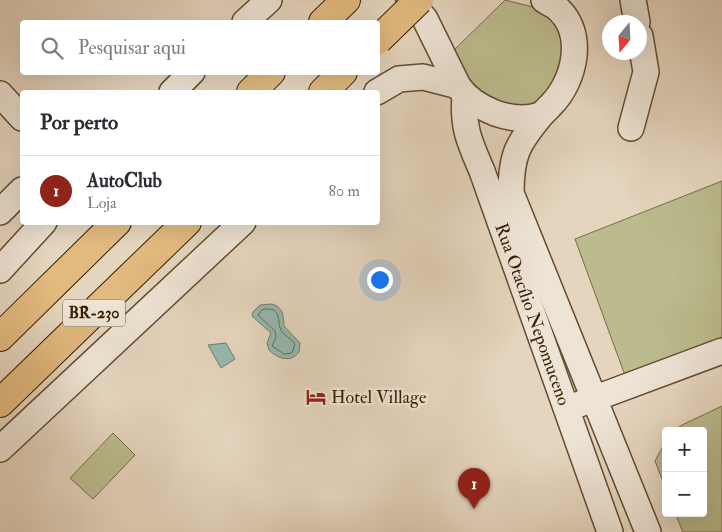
<!DOCTYPE html>
<html lang="pt">
<head>
<meta charset="utf-8">
<style>
  body { margin:0; font-family:"IM FELL Double Pica",serif; background:#f7f7f7; color:#2b2b33 }
  .controls { position:absolute; right:15px; bottom:15px; display:grid; overflow:hidden; border-radius:5px; box-shadow:0 5px 20px #0002 }
  .controls button { width:45px; height:45px; display:grid; place-items:center; padding:0; border:0; border-bottom:1px solid #e1e1e2; background:#fff; color:#2b2b33; font:25px sans-serif }
  .compass { position:absolute; left:602px; top:15px; width:45px; height:45px; border-radius:50%; background:#fff; box-shadow:0 5px 20px #0002; rotate:198deg }
  .you { position:absolute; left:379px; top:279px; width:18px; height:18px; margin:-12px; border:4px solid #fff; border-radius:50%; background:#1a73e8; box-shadow:0 0 0 8px #1a73e833 }
  .badge { display:grid; place-items:center; width:32px; height:32px; border-radius:50%; background:#8f2418; color:#fff; font-size:16px; font-weight:700 }
  .pin { position:absolute; translate:-50% -41px; filter:drop-shadow(0 1px 2px #0008) }
  .pin::after { content:''; position:absolute; top:26px; width:18px; height:15px; background:inherit; clip-path:polygon(0 0,100% 0,50% 100%) }
  .list { margin:0; padding:0; list-style:none }
  h2 { display:flex; justify-content:space-between; align-items:center; height:65px; margin:0; padding:0 20px; font-size:21px }
  h2 small { font-size:16px; font-weight:400; color:#7c7c81 }
  .list li { display:grid; grid-template-columns:32px 1fr auto; gap:15px; align-items:center; box-sizing:border-box; height:70px; padding:0 20px; border-top:1px solid #e1e1e2 }
  .list b { display:block; font-size:19px; white-space:nowrap }
  .list p { margin:0; font-size:16px; white-space:nowrap; color:#7c7c81 }
  .list em { font-size:16px; font-style:normal; color:#7c7c81 }
  .icon { flex:none; width:28px; height:28px; fill:none; stroke:currentColor; stroke-width:2; stroke-linecap:round; stroke-linejoin:round }
  .map { position:relative; flex:none; width:722px; height:532px; overflow:hidden }
  .search { position:absolute; background:#fff; box-shadow:0 5px 20px #0002; left:20px; top:20px; width:360px; height:55px; display:flex; align-items:center; gap:12px; box-sizing:border-box; padding:0 18px; border-radius:5px; color:#7c7c81; font-size:19px }
  .panel { position:absolute; background:#fff; box-shadow:0 5px 20px #0002; left:20px; top:90px; width:360px; height:135px; border-radius:5px }
  .map>svg:first-child { display:block }
  .green { fill:#bbbb8d; stroke:#786c46 }
  .water { fill:#96b9b1; stroke:#707b6a }
  .lines { fill:none; stroke-linecap:round; stroke-linejoin:round }
  .shore { stroke:#666c58; stroke-width:1 }
  .minor-casing { stroke:#624c30; stroke-width:28 }
  .highway-casing { stroke:#361e00; stroke-width:30 }
  .minor { stroke:#eee4d5; stroke-width:25 }
  .highway { stroke:#e2ba7f; stroke-width:28 }
  .highway-bridge-casing { stroke:#361e00; stroke-width:30; stroke-linecap:butt }
  .highway-bridge { stroke:#e2ba7f; stroke-width:28 }
  .labels { text-anchor:middle; dominant-baseline:central; stroke-width:5; stroke-linejoin:round; paint-order:stroke }
  .shield { fill:#eee4d5; stroke:#6d5940; stroke-width:1 }
  .shield-label { font-size:16px; font-weight:bold; fill:#361e00 }
  .street-label { font-size:18px; fill:#361e00; stroke:#eee4d5 }
  .poi-label { font-size:18px; fill:#361e00; stroke:#eee4d5; text-anchor:start }
</style>
</head>
<body>
<div class="map">
<svg width="722" height="532" viewBox="0 0 722 532">
  <rect width="100%" height="100%" fill="#e5d5be"/>
  <filter id="stains"><feTurbulence type="fractalNoise" baseFrequency=".004" numOctaves="4"/><feColorMatrix values="0 0 0 0 .2 0 0 0 0 .09 0 0 0 0 .02 0 0 0 .5 -.17"/></filter>
  <radialGradient id="worn" r=".72"><stop offset=".6" stop-color="#630" stop-opacity="0"/><stop offset="1" stop-color="#630" stop-opacity=".3"/></radialGradient>
  <!-- green -->
  <path class="green" d="M505 0 549 11 564 40 562 73 552 94 532 107 510 110 469 88 451 53Z
    M722 181V343L626 378 575 239Z
    M722 406V532H683L675 513H703V431H676L680 426Z
    M113 433 135 455 93 499 70 478Z
    M666 441V489L655 461Z"/>
  <!-- water -->
  <path class="water" d="M272 304C284 308 283 315 284 326L300 343 299 352C291 363 278 359 269 350L267 343 271 333 252 316 253 312 260 305Z
    M226 343 235 359 221 368 208 345Z"/>
  <g class="lines">
    <!-- shore -->
    <path class="shore" d="M267 309C284 309 275 324 283 333 287 337 292 339 295 344L292 353 284 354 272 346 276 337 275 331 258 315 262 310Z"/>
    <defs>
      <g id="minor">
        <path d="M409 0 425 19 458 86C467 99 480 107 495 113 509 118 526 120 540 115 544 113 548 108 551 105 575 81 586 33 557 8 554 5 548 3 544 0"/>
        <path d="M633 0 637 22"/>
        <path d="M245 22 269 0"/>
        <path d="M172 92 192 72"/>
        <path d="M377 92 399 79 423 77 458 86"/>
        <path d="M0 94 22 118"/>
        <path id="s1" d="M465 96C462 127 470 143 482 171L610 532"/>
        <path d="M542 114C518 143 511 154 511 193L648 532"/>
        <path d="M631 128 646 72 640 36"/>
        <path d="M0 212 22 190"/>
        <path d="M0 270 44 222"/>
        <path d="M577 405 722 351"/>
        <path d="M0 449 243 222"/>
      </g>
      <path id="highway" d="M323 22 346 0
        M251 92 271 72
        M323 92 343 72
        M0 337 117 222
        M0 403 187 222"/>
    </defs>
    <!-- minor casing -->
    <use href="#minor" class="minor-casing"/>
    <!-- highway casing -->
    <use href="#highway" class="highway-casing"/>
    <!-- minor -->
    <use href="#minor" class="minor"/>
    <!-- highway -->
    <use href="#highway" class="highway"/>
    <defs>
      <path id="highway-bridge" d="M378 40 419 0"/>
    </defs>
    <!-- highway-bridge casing -->
    <use href="#highway-bridge" class="highway-bridge-casing"/>
    <!-- highway-bridge -->
    <use href="#highway-bridge" class="highway-bridge"/>
  </g>
  <!-- icons -->
  <defs>
    <symbol id="hotel-bare" viewBox="-9 -9 18 18"><path d="M-6-4.5h1.5V1H6V5H4.5V3h-9V5H-6ZM-4 0a1.8 1.8 0 1 1 3.6 0ZM.5 0V-2.5h3Q6-2.5 6 0Z" fill="#8f2418" stroke="#eee4d5" stroke-width="2.5" paint-order="stroke"/></symbol>
  </defs>
  <g fill-rule="evenodd">
    <use href="#hotel-bare" x="302" y="383" width="28" height="28"/>
  </g>
  <g class="labels">
    <!-- shield labels -->
    <rect class="shield" x="63" y="299.5" width="62" height="27" rx="4"/>
    <g class="shield-label">
      <text x="94" y="313">BR-230</text>
    </g>
    <!-- street labels -->
    <g class="street-label">
      <text stroke="none"><textPath href="#s1" startOffset="230">Rua Otacílio Nepomuceno</textPath></text>
    </g>
    <!-- poi labels -->
    <g class="poi-label">
      <text x="331" y="397">Hotel Village</text>
    </g>
  </g>
  <rect width="100%" height="100%" filter="url(#stains)"/>
  <rect width="100%" height="100%" fill="url(#worn)"/>
</svg>
<div class="controls">
<button>+</button>
<button>−</button>
</div>
<svg class="compass" viewBox="-18 -18 36 36"><path d="M0-13l5 13h-10z" fill="#e53935"/><path d="M0 13l5-13h-10z" fill="#7c7c81"/></svg>
<div class="you"></div>
<div class="pin badge" style="left:474px;top:509px">1</div>
<div class="search"><svg class="icon" aria-label="search" viewBox="0 0 24 24"><circle cx="10" cy="10" r="6"/><path d="M15 15l6 6"/></svg>Pesquisar aqui</div>
<section class="panel">
<h2>Por perto<small></small></h2>
<ul class="list">
<li><span class="badge">1</span><div><b>AutoClub</b><p>Loja</p></div><em>80 m</em></li>
</ul>
</section>
</div>
</body>
</html>
